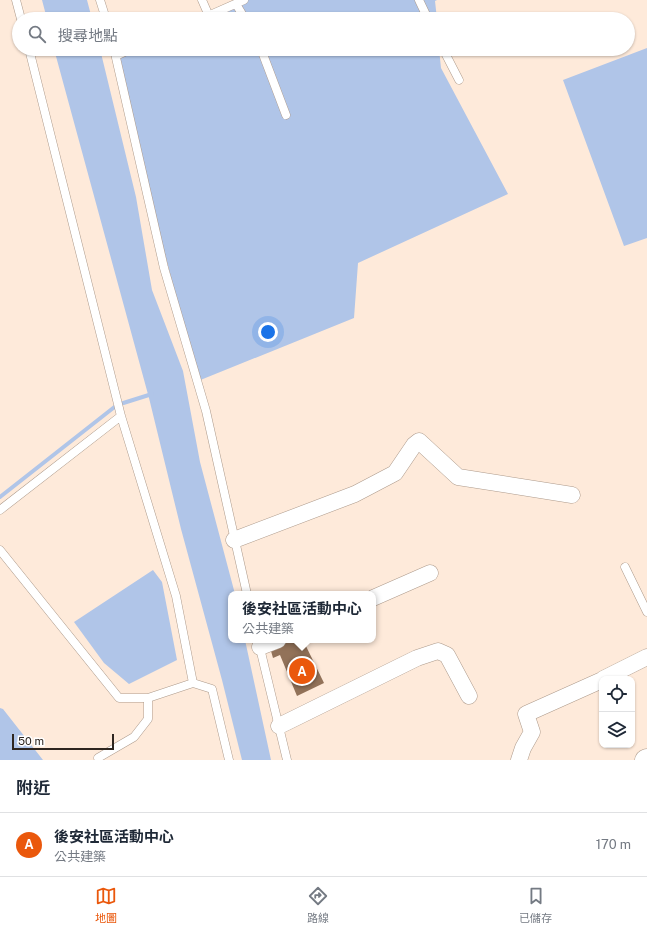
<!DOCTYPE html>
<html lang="zh-TW">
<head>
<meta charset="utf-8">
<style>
  body { margin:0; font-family:"Public Sans","Noto Sans TC",sans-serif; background:#f2f2f3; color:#1f2937 }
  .controls { position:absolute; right:12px; bottom:12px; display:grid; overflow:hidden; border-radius:8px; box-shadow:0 1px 3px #0004 }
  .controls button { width:36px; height:36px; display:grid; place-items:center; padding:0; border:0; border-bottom:1px solid #e0e1e3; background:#fff; color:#1f2937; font:20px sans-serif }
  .scale { position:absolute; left:12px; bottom:10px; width:102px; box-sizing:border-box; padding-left:4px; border:2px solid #2e2620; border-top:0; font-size:11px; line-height:14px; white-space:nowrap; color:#2e2620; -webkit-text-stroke:3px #fff; paint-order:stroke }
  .you { position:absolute; left:268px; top:332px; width:14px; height:14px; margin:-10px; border:3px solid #fff; border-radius:50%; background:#1a73e8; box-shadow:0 0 0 6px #1a73e833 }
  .badge { display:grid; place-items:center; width:26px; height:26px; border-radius:50%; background:#ea580c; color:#fff; font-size:13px; font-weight:700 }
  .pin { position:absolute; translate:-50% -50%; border:2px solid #fff; box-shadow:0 1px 4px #0006 }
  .popup { position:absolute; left:228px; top:591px; width:148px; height:52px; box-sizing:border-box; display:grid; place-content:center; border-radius:8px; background:#fff; filter:drop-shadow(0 1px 3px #0005); font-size:13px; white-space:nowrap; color:#747a83 }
  .popup b { font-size:15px; color:#1f2937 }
  .popup::after { content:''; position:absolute; left:50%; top:100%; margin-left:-8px; border:8px solid transparent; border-top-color:#fff }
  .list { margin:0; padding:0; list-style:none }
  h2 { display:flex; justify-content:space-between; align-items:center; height:52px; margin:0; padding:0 16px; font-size:17px }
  h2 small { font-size:13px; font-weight:400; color:#747a83 }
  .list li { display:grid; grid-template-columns:26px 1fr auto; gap:12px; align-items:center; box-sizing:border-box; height:64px; padding:0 16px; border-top:1px solid #e0e1e3 }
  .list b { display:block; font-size:15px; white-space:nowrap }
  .list p { margin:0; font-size:13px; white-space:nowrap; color:#747a83 }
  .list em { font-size:13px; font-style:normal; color:#747a83 }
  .icon { flex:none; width:22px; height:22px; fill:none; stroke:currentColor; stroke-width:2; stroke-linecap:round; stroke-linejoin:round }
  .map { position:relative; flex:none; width:647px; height:760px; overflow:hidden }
  .search { position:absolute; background:#fff; box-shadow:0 1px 3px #0004; left:12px; right:12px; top:12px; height:44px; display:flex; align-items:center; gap:10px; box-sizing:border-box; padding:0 14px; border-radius:22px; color:#747a83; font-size:15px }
  .sheet { height:116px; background:#fff }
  nav { display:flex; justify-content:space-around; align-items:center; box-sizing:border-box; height:56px; border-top:1px solid #e0e1e3; background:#fff; font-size:11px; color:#747a83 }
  nav a { display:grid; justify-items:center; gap:2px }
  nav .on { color:#ea580c }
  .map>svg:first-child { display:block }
  .water { fill:#b0c5e8 }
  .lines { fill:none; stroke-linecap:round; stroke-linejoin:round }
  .stream { stroke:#b0c5e8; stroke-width:4 }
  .building { fill:#927259 }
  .service-casing { stroke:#ad9a8b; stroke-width:9 }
  .minor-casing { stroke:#ad9a8b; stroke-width:17 }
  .tertiary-casing { stroke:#ad9a8b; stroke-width:21 }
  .service { stroke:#fff; stroke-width:8 }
  .minor { stroke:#fff; stroke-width:16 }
  .tertiary { stroke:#fff; stroke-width:20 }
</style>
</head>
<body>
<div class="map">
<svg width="647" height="760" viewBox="0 0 647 760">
  <rect width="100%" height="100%" fill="#feeada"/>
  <!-- water -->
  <path class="water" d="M42 0H87L92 19H47Z
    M247 0H437L435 1 437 19H200Z
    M647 48V238L624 246 563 80Z
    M54 49H100L136 197 152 290 183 371 200 462 235 594H231V640H245L271 760H242L222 680 181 529 149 398Z
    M117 49H439L441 68 508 194 358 263 354 318 198 381 112 51Z
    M153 570 162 582 177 660 129 684 104 663 74 622Z
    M0 708 3 709 43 760H0Z"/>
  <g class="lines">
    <!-- stream -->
    <path class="stream" d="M0 497 117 405 152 394"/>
  </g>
  <!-- building -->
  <path class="building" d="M279 640H303L324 683 297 696 280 655 273 658 269 644Z"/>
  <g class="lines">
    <defs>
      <path id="service" d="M16 0 21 19
        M100 0 106 19
        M202 0 209 16
        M419 0 428 19
        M236 4 245 19
        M201 19 244 0
        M29 49 121 416 176 596 193 683 212 689 229 760
        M114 49 164 268 206 411 247 594
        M261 49 286 115
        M443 49 459 80
        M116 56 131 49
        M0 510 121 416
        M0 550 119 698H148L193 683
        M625 567 647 612
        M259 644 287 760
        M98 758 134 737 148 719V698"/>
      <path id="minor" d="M234 540 355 494 395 473 414 445 419 441 458 477 572 495
        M373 598 430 573
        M260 647 278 640
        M603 679 647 657
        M279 726 417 658 438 651 447 655 469 696
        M519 760 523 748 532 732 526 714 602 680"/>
      <path id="tertiary" d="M645 760 647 759"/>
    </defs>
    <!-- service casing -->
    <use href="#service" class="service-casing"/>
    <!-- minor casing -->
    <use href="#minor" class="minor-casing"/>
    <!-- tertiary casing -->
    <use href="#tertiary" class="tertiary-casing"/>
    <!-- service -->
    <use href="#service" class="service"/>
    <!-- minor -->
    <use href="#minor" class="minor"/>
    <!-- tertiary -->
    <use href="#tertiary" class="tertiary"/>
  </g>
</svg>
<div class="controls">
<button><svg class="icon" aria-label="locate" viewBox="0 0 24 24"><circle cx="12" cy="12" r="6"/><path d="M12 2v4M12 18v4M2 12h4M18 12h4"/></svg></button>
<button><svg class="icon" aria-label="layers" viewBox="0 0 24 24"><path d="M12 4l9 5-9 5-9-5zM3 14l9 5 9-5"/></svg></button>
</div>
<div class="scale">50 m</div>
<div class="you"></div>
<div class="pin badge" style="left:302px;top:671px">A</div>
<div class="popup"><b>後安社區活動中心</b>公共建築</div>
<div class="search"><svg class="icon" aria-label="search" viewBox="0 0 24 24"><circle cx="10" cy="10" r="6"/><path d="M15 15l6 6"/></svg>搜尋地點</div>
</div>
<section class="sheet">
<h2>附近<small></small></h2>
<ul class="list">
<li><span class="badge">A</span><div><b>後安社區活動中心</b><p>公共建築</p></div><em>170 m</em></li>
</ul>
</section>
<nav>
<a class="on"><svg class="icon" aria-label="map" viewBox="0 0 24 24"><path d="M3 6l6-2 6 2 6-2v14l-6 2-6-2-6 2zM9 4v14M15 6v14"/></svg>地圖</a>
<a><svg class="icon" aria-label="directions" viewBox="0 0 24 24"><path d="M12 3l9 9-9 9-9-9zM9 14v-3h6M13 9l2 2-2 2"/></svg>路線</a>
<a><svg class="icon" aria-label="saved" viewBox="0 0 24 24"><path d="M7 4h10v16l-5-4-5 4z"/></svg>已儲存</a>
</nav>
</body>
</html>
